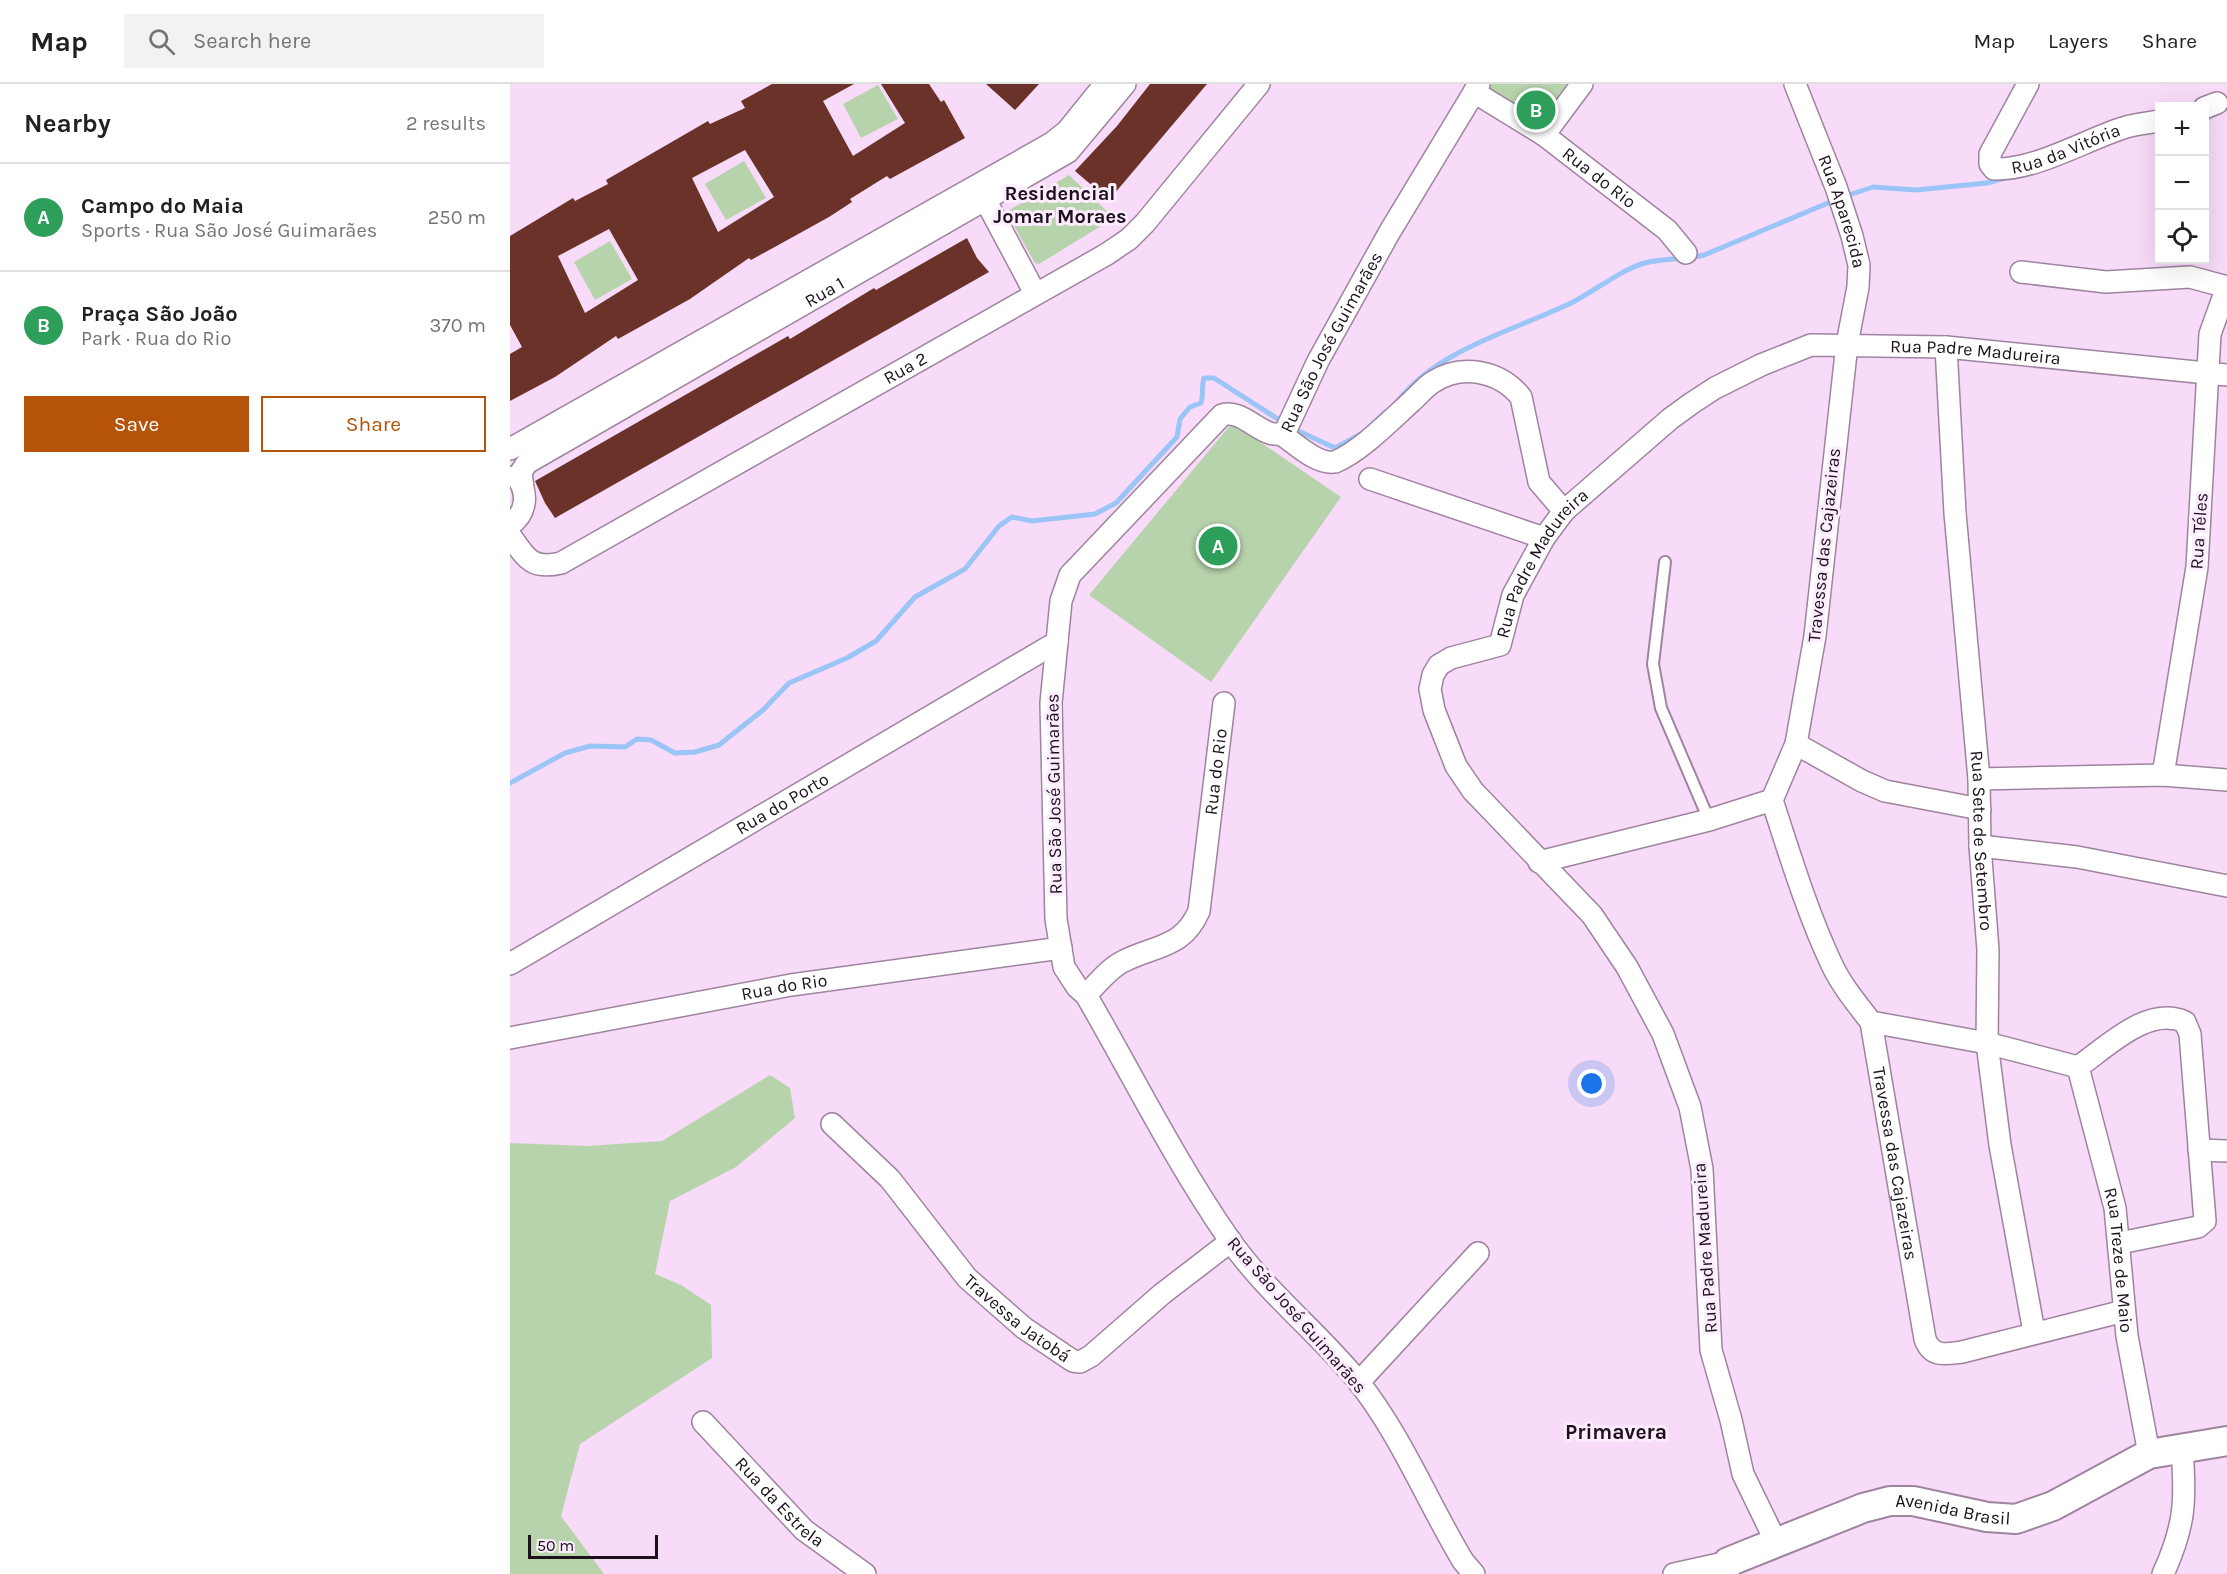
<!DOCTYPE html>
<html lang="en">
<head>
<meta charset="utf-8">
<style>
  body { margin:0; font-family:Karla,sans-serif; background:#f2f2f2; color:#202124 }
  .controls { position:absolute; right:18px; top:18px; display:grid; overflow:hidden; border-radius:0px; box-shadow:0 6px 24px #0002 }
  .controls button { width:54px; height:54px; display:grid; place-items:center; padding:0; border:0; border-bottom:2px solid #e0e0e0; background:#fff; color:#202124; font:30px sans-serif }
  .scale { position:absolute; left:18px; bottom:15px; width:130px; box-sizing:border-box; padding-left:6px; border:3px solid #1b121c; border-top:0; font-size:16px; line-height:21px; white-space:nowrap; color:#1b121c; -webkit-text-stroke:4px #fdecfe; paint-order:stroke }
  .you { position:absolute; left:1082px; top:1000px; width:21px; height:21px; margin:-15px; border:4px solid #fff; border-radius:50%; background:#1a73e8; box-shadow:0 0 0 9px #1a73e833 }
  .badge { display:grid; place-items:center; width:39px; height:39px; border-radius:50%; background:#b45309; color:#fff; font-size:20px; font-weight:700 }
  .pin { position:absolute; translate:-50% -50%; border:3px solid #fff; box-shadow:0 2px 6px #0006 }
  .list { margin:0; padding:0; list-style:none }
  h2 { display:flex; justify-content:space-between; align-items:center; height:78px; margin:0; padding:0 24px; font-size:26px }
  h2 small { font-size:20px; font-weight:400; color:#757577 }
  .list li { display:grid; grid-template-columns:39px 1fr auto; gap:18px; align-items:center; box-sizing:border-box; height:108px; padding:0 24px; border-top:2px solid #e0e0e0 }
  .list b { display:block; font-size:22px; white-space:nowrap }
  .list p { margin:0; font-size:20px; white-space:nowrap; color:#757577 }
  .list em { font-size:20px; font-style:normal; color:#757577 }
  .actions { display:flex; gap:12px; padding:18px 24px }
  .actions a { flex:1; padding:14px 0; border:2px solid #b45309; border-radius:0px; text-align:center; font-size:21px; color:#b45309 }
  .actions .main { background:#b45309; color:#fff }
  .icon { flex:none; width:33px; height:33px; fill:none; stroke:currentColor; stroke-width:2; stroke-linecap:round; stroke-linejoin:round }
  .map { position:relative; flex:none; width:1717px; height:1490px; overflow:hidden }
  header { display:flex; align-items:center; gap:36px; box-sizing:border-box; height:84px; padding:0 30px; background:#fff; border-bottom:2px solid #e0e0e0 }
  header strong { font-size:28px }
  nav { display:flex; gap:33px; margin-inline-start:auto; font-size:21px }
  .search { width:420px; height:54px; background:#f2f2f2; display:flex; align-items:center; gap:15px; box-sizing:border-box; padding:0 21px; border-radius:0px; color:#757577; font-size:22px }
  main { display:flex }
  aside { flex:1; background:#fff }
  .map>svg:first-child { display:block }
  .green { fill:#b7d3ac }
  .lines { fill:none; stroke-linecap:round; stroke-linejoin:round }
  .stream { stroke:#9bc5f6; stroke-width:5 }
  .building { fill:#6a3228; fill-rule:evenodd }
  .lane-casing { stroke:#9e849f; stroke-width:14 }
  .street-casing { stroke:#9e849f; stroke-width:24 }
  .secondary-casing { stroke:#9e849f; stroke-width:32 }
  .lane { stroke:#fff; stroke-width:10 }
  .street { stroke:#fff; stroke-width:21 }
  .secondary { stroke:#fff; stroke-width:28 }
  .labels { text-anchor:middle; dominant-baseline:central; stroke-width:6; stroke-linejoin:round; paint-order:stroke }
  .street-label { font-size:18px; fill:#1b121c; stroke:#fdecfe }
  .neighbourhood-label { font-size:20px; font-weight:bold; fill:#1b121c; stroke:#fdecfe }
  .quarter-label { font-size:21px; font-weight:bold; fill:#1b121c; stroke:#fdecfe }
</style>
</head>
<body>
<header>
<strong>Map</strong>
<div class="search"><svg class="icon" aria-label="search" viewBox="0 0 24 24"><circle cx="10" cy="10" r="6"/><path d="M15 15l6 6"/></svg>Search here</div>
<nav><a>Map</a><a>Layers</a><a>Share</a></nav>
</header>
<main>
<aside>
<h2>Nearby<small>2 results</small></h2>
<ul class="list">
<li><span class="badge" style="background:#2e9e5b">A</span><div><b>Campo do Maia</b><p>Sports · Rua São José Guimarães</p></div><em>250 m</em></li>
<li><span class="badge" style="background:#2e9e5b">B</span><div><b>Praça São João</b><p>Park · Rua do Rio</p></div><em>370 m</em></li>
</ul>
<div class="actions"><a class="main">Save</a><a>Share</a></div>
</aside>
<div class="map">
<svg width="1717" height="1490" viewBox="0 0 1717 1490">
  <rect width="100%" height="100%" fill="#f7dbf8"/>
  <!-- green -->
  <path class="green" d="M982 0H1066L1033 44 977 8Z
    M368 1 388 35 351 54 333 20Z
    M234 77 256 114 216 136 195 100Z
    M559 91 604 134 529 180 525 179 496 128Z
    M100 157 122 195 85 216 64 178Z
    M722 339 831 413 701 598 579 511Z
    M260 991 280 1004 285 1034 226 1083 160 1117 145 1190 171 1201 201 1221 202 1274 70 1360 51 1432 94 1490H0V1059L77 1062 152 1057Z"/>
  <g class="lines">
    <!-- stream -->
    <path class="stream" d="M1694 36 1717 24
      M1333 113 1363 103 1406 106 1477 99 1495 94
      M887 318C929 264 1004 247 1063 218 1085 207 1112 185 1135 179 1154 174 1174 176 1194 171L1325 116
      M782 344 825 364 851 350
      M858 344 875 328
      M0 699 55 669 80 662 115 663 127 655 141 656 165 669 185 668 209 661 253 626 279 599 337 574 366 557 405 513 455 485 489 442 502 433 522 437 585 430 606 419 667 353 670 335 680 323 691 319C694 310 691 303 694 294H704L774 339"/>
  </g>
  <!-- building -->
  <path class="building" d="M262 0H344L313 17 343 72 395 39 371 0H419L431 18 434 16 455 54 380 95 377 92 340 115 342 118 319 133 241 176 239 174 180 215 108 255 106 252 45 293 0 317V270L12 263 0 241V152L63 114 65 117 98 100 96 96 198 37 200 40 235 24 231 17ZM235 66 264 113 208 148 182 94ZM99 145 128 196 75 229 48 172Z
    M476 0H529L505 26Z
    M640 0H697L599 116 565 87 607 42Z
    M457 154 467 174 479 188 45 434 35 419 25 397 278 252 280 255 364 204 366 206Z"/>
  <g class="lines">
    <defs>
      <path id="lane" d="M1155 478 1143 580 1151 624 1199 736"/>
      <g id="street">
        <path id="s1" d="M1285 0 1326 103 1342 152 1349 181 1348 203 1337 260 1305 552 1286 660 1262 716C1280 771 1297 828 1322 881 1332 902 1347 920 1361 938L1415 1255C1422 1274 1436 1270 1452 1268L1614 1227"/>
        <path id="s2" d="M1518 0 1480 70V80L1484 85C1526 86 1573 57 1613 44 1624 40 1637 39 1650 37"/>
        <path id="s3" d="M964 8 1034 51 1157 146 1176 169"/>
        <path d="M1694 24 1707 19"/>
        <path d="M1034 51 1072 0"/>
        <path d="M469 104 525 209"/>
        <path d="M1511 188 1596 198 1680 193 1717 203 1700 250 1687 483 1653 691"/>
        <path id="s4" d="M1436 263 1445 429 1469 695 1470 762 1478 866 1477 959 1490 1061 1524 1248"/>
        <path d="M771 350C786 360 807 381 825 378 851 367 881 336 902 317 909 311 915 303 923 298 952 279 990 287 1011 313L1029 398 1054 427"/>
        <path d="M0 365 542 59 557 47 595 0"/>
        <path d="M860 395 1034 454"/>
        <path id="s5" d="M13 404 11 388 17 379 558 68 615 0"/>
        <path d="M0 441C17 429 19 408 6 392"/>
        <path id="s6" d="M0 451C16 474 21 486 51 479L597 170 619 155 635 139 749 0"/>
        <path d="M1286 660 1352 697 1375 707 1470 725"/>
        <path d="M1469 695 1653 691 1717 696"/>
        <path d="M1470 762 1567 773 1717 802"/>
        <path d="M1029 778 1199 736 1262 716"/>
        <path id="s7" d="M0 880 547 558"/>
        <path id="s8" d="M576 911C587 900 599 884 614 877 646 861 673 864 689 827L714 619"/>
        <path d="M1361 938 1477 959 1568 983C1597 963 1638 921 1675 938L1680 950 1695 1137 1688 1143 1610 1159"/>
        <path id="s9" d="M0 954 281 901 551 864"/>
        <path id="s10" d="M1568 983 1605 1124 1617 1252 1639 1370"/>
        <path id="s11" d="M322 1040 380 1095 457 1194 514 1244 563 1277 570 1278 581 1272 652 1210 721 1157"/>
        <path d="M1689 1066 1717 1067"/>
        <path d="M849 1298 968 1169"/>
        <path id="s12" d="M193 1338 294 1446 355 1490"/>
        <path id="s13" d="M1266 1458 1233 1390 1221 1336 1201 1266 1192 1085 1180 1023 1153 950 1117 883 1082 831 963 707 946 682 924 626 920 605 923 591 929 581 941 574 990 561 1003 511 1034 454 1054 427 1160 335 1182 319 1205 304 1251 281 1301 261 1436 263 1717 291"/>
        <path id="s14" d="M964 1490 953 1477C918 1419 890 1349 847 1296 807 1247 755 1207 719 1155 665 1077 623 992 576 911L567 903 554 883 546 835 541 619 551 517 560 491 712 331C735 324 754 359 775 348L808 277 879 149 969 0"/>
        <path d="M1164 1490 1218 1478V1490"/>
        <path d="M1653 1490C1675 1442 1676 1417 1672 1366"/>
      </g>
      <g id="secondary">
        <path id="s15" d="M1218 1478 1353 1424 1380 1417H1403L1477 1433 1506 1435 1543 1422 1639 1370 1717 1357"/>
      </g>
    </defs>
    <!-- lane casing -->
    <use href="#lane" class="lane-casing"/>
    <!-- street casing -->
    <use href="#street" class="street-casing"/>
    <!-- secondary casing -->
    <use href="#secondary" class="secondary-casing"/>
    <!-- lane -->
    <use href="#lane" class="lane"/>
    <!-- street -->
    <use href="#street" class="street"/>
    <!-- secondary -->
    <use href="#secondary" class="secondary"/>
  </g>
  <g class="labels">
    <!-- street labels -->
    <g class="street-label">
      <text stroke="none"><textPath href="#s2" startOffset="171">Rua da Vitória</textPath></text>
      <text stroke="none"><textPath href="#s3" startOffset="152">Rua do Rio</textPath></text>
      <text stroke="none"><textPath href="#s1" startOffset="136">Rua Aparecida</textPath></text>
      <text stroke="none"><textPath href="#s5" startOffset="370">Rua 1</textPath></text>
      <text stroke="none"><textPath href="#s14" startOffset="1521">Rua São José Guimarães</textPath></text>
      <text stroke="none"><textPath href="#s13" startOffset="1654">Rua Padre Madureira</textPath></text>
      <text stroke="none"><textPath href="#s6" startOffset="460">Rua 2</textPath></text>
      <text transform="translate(1689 447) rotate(-86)">Rua Téles</text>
      <text transform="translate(1314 461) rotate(-84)">Travessa das Cajazeiras</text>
      <text stroke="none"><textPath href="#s13" startOffset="1132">Rua Padre Madureira</textPath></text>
      <text stroke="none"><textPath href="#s8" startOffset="285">Rua do Rio</textPath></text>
      <text transform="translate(544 710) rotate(-91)">Rua São José Guimarães</text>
      <text stroke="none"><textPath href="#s7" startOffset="316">Rua do Porto</textPath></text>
      <text stroke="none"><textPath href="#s4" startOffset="495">Rua Sete de Setembro</textPath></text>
      <text stroke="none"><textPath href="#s9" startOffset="279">Rua do Rio</textPath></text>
      <text stroke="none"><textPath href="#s1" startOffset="1125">Travessa das Cajazeiras</textPath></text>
      <text transform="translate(1195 1164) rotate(-94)">Rua Padre Madureira</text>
      <text stroke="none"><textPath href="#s10" startOffset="198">Rua Treze de Maio</textPath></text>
      <text transform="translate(787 1231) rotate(49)">Rua São José Guimarães</text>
      <text stroke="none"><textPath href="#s11" startOffset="270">Travessa Jatobá</textPath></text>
      <text stroke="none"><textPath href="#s12" startOffset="111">Rua da Estrela</textPath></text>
      <text stroke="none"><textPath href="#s15" startOffset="237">Avenida Brasil</textPath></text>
    </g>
    <!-- neighbourhood labels -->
    <g class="neighbourhood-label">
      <text x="550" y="109">Residencial<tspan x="550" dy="23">Jomar Moraes</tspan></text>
    </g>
    <!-- quarter labels -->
    <g class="quarter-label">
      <text x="1106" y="1348">Primavera</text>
    </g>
  </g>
</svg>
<div class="controls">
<button>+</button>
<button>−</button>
<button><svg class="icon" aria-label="locate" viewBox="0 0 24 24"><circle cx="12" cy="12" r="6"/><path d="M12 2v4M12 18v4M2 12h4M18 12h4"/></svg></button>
</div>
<div class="scale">50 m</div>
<div class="you"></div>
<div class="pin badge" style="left:708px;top:462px;background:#2e9e5b">A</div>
<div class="pin badge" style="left:1026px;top:26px;background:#2e9e5b">B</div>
</div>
</main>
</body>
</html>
